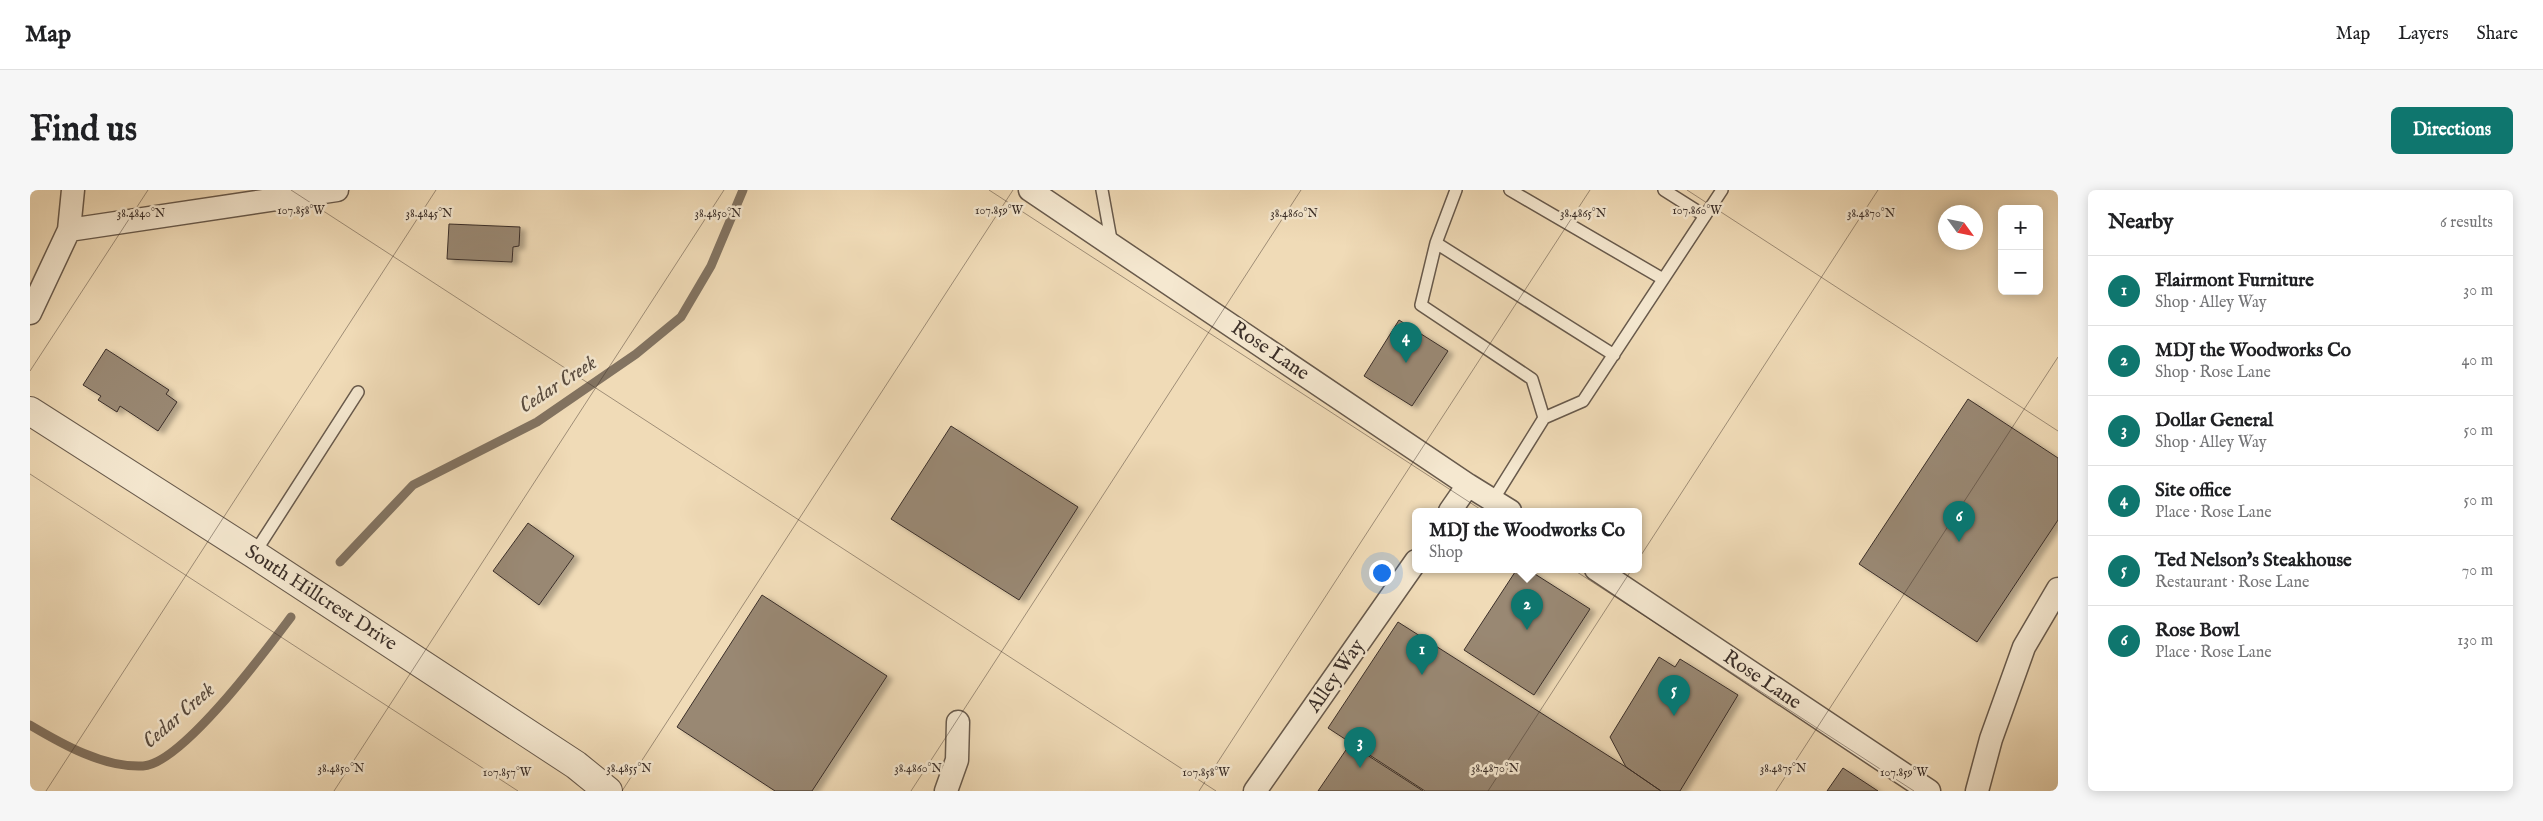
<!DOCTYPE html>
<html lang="en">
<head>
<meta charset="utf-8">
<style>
  body { margin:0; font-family:"IM FELL English",serif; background:#f6f6f6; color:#202124 }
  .controls { position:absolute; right:15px; top:15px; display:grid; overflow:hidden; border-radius:8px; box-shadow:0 2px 12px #0003 }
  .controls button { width:45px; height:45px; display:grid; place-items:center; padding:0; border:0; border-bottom:1px solid #e0e0e0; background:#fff; color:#202124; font:25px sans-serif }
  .compass { position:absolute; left:1908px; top:15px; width:45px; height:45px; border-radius:50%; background:#fff; box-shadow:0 2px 12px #0003; rotate:123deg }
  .you { position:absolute; left:1351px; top:382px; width:18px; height:18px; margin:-12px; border:4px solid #fff; border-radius:50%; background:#1a73e8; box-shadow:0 0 0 8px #1a73e833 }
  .badge { display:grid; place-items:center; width:32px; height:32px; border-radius:50%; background:#0f766e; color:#fff; font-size:16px; font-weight:700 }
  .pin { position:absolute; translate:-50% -41px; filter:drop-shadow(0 1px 2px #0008) }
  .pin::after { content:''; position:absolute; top:26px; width:18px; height:15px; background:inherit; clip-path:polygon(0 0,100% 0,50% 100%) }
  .popup { position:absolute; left:1382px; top:318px; width:230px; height:65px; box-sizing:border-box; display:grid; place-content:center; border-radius:8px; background:#fff; filter:drop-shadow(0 1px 4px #0005); font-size:16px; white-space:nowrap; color:#757577 }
  .popup b { font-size:19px; color:#202124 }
  .popup::after { content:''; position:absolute; left:50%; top:100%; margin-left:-10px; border:10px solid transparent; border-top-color:#fff }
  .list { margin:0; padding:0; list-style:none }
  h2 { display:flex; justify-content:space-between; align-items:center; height:65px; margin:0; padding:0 20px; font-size:21px }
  h2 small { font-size:16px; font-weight:400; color:#757577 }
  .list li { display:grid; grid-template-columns:32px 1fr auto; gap:15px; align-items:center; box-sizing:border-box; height:70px; padding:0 20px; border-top:1px solid #e0e0e0 }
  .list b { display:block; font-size:19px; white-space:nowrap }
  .list p { margin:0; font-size:16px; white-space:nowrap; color:#757577 }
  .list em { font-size:16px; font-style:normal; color:#757577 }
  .map { position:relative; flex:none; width:2028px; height:601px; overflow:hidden; border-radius:8px }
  header { display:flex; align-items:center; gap:30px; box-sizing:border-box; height:70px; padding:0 25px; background:#fff; border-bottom:1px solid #e0e0e0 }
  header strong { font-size:24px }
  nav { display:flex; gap:28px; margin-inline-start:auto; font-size:18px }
  .intro { display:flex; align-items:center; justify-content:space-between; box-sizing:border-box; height:120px; padding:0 30px }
  h1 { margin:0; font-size:35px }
  .button { padding:12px 22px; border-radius:8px; background:#0f766e; color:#fff; font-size:18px; font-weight:700 }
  main { display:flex; gap:30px; padding:0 30px }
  aside { flex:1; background:#fff; border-radius:8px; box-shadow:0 2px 12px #0003 }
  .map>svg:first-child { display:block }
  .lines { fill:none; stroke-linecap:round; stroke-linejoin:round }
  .stream { stroke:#827361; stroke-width:9 }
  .building { fill:#998873; stroke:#3b2f29; filter:url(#shadow) }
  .service-casing { stroke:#685a4c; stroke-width:14 }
  .minor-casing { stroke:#685a4c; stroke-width:25 }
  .tertiary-casing { stroke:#685a4c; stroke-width:30 }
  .service { stroke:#f5e8d0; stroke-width:11 }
  .minor { stroke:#f5e8d0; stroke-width:22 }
  .tertiary { stroke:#f5e8d0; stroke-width:28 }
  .ticks { fill:none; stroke:#3b2f29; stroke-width:1; stroke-opacity:0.45 }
  .labels { text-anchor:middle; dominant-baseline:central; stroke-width:5; stroke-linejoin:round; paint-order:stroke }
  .street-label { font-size:20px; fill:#3b2f29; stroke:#f5e8d0 }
  .water-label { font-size:21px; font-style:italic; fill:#594c40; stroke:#f5e8d0 }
  .ticks-label { font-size:12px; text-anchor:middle; fill:#3b2f29; stroke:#f5e8d0; stroke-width:5; stroke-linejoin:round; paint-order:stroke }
</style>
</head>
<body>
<header>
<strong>Map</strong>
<nav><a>Map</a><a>Layers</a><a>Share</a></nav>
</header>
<div class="intro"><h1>Find us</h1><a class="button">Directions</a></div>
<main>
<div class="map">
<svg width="2028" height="601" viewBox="0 0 2028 601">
  <defs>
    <filter id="shadow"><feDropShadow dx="5.5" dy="3" stdDeviation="2.5" flood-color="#0004"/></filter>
  </defs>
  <rect width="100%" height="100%" fill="#f0dbb7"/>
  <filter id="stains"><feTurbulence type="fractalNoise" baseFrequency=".004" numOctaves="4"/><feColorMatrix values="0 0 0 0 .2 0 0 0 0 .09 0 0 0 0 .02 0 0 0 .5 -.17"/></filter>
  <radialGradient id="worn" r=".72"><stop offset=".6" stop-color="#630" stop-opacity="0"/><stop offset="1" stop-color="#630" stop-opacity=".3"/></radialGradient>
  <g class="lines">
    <!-- stream -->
    <path class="stream" d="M310 372 383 295 507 232 606 164 651 127 681 76 713 0
      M0 535C32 554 74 578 113 576 152 574 236 460 261 427"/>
  </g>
  <!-- building -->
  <path class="building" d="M419 34 490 37 489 56 483 57 482 72 417 69Z
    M1369 130 1418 161 1382 216 1334 186Z
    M76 159 139 200 136 204 147 212 128 241 90 216 87 222 68 210 71 206 53 195Z
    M1938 209 2028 268V330L1947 452 1829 374Z
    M921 236 1048 317 989 410 861 329Z
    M498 333 544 366 509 415 463 381Z
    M1487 379H1497L1560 419 1504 505 1434 460Z
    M732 405 857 486 782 601H745L647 537Z
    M1368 432 1596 577 1631 601H1395L1298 538Z
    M1629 467 1645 477 1650 469 1708 505 1650 601H1631L1596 577 1580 547Z
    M1320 554 1393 601H1288Z
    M1813 578 1848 601H1797Z"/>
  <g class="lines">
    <defs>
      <path id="service" d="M1072 0 1082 55
        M1426 0 1406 53 1391 115 1502 189 1514 228 1463 310
        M1480 0 1633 89
        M1634 0 1675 26
        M1406 53 1584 165
        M1514 228 1553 211 1692 0
        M224 364 328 202"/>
      <path id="minor" d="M1000 0 1438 295 1480 321
        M39 40 307 0
        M0 123 39 40 43 0
        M1420 321 1438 295
        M1566 379 1899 601
        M916 601 927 570 928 532
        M1225 601 1386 371
        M1947 601 1961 549 1994 457 2028 399"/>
      <path id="tertiary" d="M0 221 224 364 546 575 578 601"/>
    </defs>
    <!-- service casing -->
    <use href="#service" class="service-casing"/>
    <!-- minor casing -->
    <use href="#minor" class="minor-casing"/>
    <!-- tertiary casing -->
    <use href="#tertiary" class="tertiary-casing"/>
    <!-- service -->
    <use href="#service" class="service"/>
    <!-- minor -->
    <use href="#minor" class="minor"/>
    <!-- tertiary -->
    <use href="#tertiary" class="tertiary"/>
  </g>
  <!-- ticks -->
  <path class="ticks" d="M261 0 1186 601M959 0 1884 601M1657 0 2028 241M0 181 118 0M0 284 488 601M16 601 406 0M304 601 694 0M592 601 983 0M881 601 1271 0M1169 601 1560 0M1458 601 1848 0M1746 601 2028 167"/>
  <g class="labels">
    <!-- street labels -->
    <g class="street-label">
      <text transform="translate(1240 161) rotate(34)">Rose Lane</text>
      <text transform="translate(291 408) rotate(33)">South Hillcrest Drive</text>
      <text transform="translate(1306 486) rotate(-55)">Alley Way</text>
      <text transform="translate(1732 490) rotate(34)">Rose Lane</text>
    </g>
    <!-- water labels -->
    <g class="water-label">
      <text transform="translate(528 195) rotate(-33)">Cedar Creek</text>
      <text transform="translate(149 526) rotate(-41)">Cedar Creek</text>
    </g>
  </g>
  <g class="ticks-label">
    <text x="1667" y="24">107.860°W</text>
    <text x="271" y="24">107.858°W</text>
    <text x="969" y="24">107.859°W</text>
    <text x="399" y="27">38.4845°N</text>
    <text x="688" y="27">38.4850°N</text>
    <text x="1553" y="27">38.4865°N</text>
    <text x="1841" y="27">38.4870°N</text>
    <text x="111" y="27">38.4840°N</text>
    <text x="1264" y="27">38.4860°N</text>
    <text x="311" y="582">38.4850°N</text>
    <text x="599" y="582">38.4855°N</text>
    <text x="888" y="582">38.4860°N</text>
    <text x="1465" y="582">38.4870°N</text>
    <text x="1753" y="582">38.4875°N</text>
    <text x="477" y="586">107.857°W</text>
    <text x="1176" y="586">107.858°W</text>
    <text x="1874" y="586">107.859°W</text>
  </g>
  <rect width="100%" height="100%" filter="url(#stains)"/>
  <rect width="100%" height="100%" fill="url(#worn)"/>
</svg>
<div class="controls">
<button>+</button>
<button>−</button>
</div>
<svg class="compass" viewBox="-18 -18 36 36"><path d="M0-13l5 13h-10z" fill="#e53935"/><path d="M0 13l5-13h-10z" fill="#757577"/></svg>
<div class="you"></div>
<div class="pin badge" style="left:1392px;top:485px">1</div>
<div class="pin badge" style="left:1497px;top:440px">2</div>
<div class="popup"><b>MDJ the Woodworks Co</b>Shop</div>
<div class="pin badge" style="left:1330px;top:578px">3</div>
<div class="pin badge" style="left:1376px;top:173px">4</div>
<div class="pin badge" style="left:1644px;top:526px">5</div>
<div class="pin badge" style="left:1929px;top:352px">6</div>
</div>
<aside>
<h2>Nearby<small>6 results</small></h2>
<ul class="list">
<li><span class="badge">1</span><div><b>Flairmont Furniture</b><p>Shop · Alley Way</p></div><em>30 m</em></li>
<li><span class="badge">2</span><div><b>MDJ the Woodworks Co</b><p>Shop · Rose Lane</p></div><em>40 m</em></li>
<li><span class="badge">3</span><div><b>Dollar General</b><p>Shop · Alley Way</p></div><em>50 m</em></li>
<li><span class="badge">4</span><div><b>Site office</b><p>Place · Rose Lane</p></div><em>50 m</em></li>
<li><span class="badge">5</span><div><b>Ted Nelson's Steakhouse</b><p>Restaurant · Rose Lane</p></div><em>70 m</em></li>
<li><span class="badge">6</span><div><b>Rose Bowl</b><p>Place · Rose Lane</p></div><em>130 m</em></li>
</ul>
</aside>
</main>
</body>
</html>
